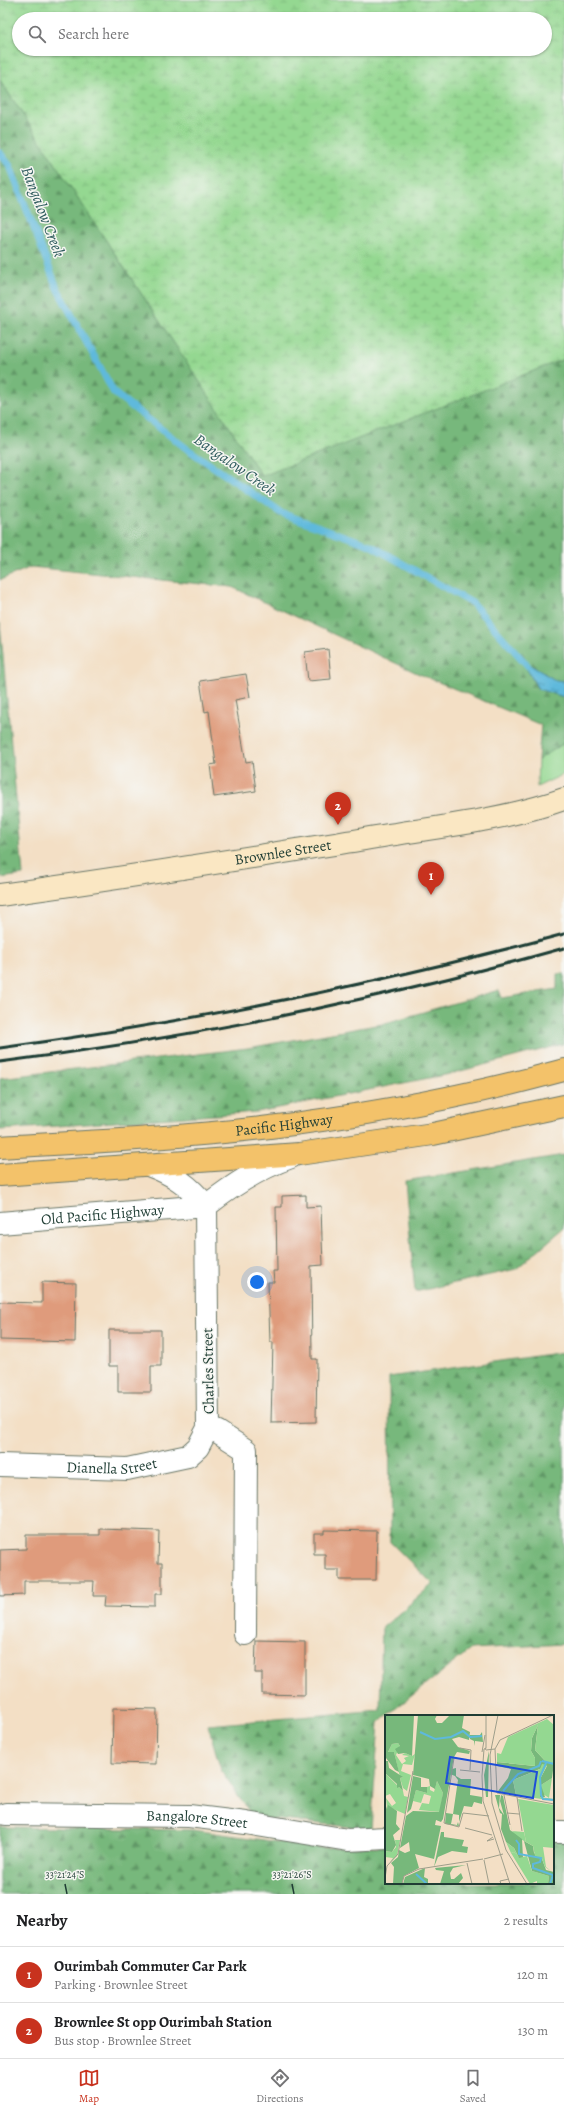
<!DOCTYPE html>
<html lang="en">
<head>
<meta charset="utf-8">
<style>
  body { margin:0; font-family:Alegreya,serif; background:#f6f6f6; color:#202124 }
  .you { position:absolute; left:257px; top:1282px; width:14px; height:14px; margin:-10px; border:3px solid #fff; border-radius:50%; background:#1a73e8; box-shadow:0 0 0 6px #1a73e833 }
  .badge { display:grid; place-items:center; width:26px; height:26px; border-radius:50%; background:#c8321e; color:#fff; font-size:13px; font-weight:700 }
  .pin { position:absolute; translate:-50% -33px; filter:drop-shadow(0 1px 2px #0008) }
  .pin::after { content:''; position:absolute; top:21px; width:14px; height:12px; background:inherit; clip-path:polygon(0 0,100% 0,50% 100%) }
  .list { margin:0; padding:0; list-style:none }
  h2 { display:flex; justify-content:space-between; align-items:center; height:52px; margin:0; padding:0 16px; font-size:17px }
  h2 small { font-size:13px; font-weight:400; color:#757577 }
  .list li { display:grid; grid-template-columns:26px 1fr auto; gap:12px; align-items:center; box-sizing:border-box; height:56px; padding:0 16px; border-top:1px solid #e0e0e0 }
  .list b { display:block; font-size:15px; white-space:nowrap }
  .list p { margin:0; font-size:13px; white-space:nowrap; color:#757577 }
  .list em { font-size:13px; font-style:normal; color:#757577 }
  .icon { flex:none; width:22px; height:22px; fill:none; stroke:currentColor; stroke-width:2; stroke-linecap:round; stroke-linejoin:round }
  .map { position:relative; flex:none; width:564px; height:1894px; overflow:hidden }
  .search { position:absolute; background:#fff; box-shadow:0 1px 3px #0004; left:12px; right:12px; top:12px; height:44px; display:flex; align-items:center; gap:10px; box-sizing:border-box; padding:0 14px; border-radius:22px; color:#757577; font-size:15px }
  .sheet { height:164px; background:#fff }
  nav { display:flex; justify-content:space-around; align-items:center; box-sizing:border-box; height:56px; border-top:1px solid #e0e0e0; background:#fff; font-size:11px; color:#757577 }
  nav a { display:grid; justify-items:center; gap:2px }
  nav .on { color:#c8321e }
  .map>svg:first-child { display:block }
  .grass { fill:#94d891; stroke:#5a8a62 }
  .forest { fill:url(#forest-firs); stroke:#4b7a58 }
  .wetland { fill:url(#wetland-marsh); stroke:#5a8a62; fill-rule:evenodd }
  .water { fill:url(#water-ripples); stroke:#3e7b88 }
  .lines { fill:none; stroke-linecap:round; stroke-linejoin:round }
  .stream { stroke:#5eb9dc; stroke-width:7 }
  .building { fill:#df9b7b }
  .street-casing { stroke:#697667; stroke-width:24 }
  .secondary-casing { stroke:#697667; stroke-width:24 }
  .primary-casing { stroke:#697667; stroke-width:24 }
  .street { stroke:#fff; stroke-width:22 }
  .secondary { stroke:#fae7c3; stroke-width:22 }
  .primary { stroke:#f3c26a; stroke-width:22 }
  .rail { stroke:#1f3d34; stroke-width:3 }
  .ticks { fill:none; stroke:#1f3d34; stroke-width:1.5 }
  .labels { text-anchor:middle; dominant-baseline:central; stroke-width:3; stroke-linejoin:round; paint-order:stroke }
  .street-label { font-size:15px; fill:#1f3d34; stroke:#f6f6f2 }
  .water-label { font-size:16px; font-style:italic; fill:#2f5c5e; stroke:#f6f6f2 }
  .inset-river { fill:none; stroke:#5eb9dc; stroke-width:2 }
  .inset-road { fill:none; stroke:#9e9e8b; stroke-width:1 }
  .view { fill:#1d4ed8; fill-opacity:0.15; stroke:#1d4ed8; stroke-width:2 }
  .inset-edge { fill:none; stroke:#1f3d34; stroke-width:2 }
  .ticks-label { font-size:10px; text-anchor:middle; fill:#1f3d34; stroke:#f6f6f2; stroke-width:3; stroke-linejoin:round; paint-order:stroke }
</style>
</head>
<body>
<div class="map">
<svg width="564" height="1894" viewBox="0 0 564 1894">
  <defs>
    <pattern id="forest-firs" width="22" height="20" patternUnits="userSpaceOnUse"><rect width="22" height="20" fill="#77b87b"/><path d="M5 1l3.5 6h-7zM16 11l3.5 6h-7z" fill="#619766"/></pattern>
    <pattern id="wetland-marsh" width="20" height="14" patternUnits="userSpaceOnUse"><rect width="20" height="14" fill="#94d891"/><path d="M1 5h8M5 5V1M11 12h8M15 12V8" fill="none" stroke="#7fba7e"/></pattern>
    <pattern id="water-ripples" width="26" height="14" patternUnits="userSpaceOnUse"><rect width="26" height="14" fill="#5eb9dc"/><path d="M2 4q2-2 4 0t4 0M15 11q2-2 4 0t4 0" fill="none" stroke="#4d98b3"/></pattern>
  </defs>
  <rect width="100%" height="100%" fill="#f6f6f2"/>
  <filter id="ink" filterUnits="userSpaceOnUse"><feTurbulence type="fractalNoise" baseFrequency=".025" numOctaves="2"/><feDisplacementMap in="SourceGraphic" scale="8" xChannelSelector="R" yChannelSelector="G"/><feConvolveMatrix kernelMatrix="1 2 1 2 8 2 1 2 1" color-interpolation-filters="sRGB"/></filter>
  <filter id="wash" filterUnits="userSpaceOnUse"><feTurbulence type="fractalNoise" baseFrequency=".012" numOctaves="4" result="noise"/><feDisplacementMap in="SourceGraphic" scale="16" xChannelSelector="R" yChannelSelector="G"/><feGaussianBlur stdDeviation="0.9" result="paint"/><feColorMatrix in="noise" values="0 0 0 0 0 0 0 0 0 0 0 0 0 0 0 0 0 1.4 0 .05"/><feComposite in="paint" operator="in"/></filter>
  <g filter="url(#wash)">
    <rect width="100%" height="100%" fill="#f3dfc5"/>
    <!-- grass -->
    <path class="grass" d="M564 743V774L537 787 538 760Z"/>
    <!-- forest -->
    <path class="forest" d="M0 80 262 476 564 359V681L555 680 523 661 538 689 564 697V743L538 760 541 725 417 673 232 587 31 567 0 580Z
      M0 623 23 875 0 878Z
      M564 973V1044L449 1074 257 1112 0 1130V1078L248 1048 382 1024 499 990 502 998 557 989V974Z
      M564 1155V1228L516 1269 415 1292 405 1181Z
      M564 1352V1644L471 1649 386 1716 379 1723 371 1829 253 1817 221 1770 208 1725 380 1710 382 1628 433 1584 390 1542 389 1377Z
      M0 1827 193 1830 321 1848 386 1846V1883H553V1841L564 1840V1894H0Z"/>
    <!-- wetland -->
    <path class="wetland" d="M0 0H564V359L262 476 0 80ZM19 19H545V49H19Z"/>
    <!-- water -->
    <path class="water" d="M522 660 555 680 564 681V697L538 689Z"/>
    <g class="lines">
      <!-- stream -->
      <path class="stream" d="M0 153 10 166 57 288 114 393 186 448 281 513 370 545 472 603 528 666"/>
    </g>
    <g id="blocks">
      <!-- building -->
      <path class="building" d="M328 649 331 679 308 681 305 652Z
        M246 674 250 697 235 700 246 762 252 761 256 791 214 797 210 765 216 764 209 711 205 712 200 681Z
        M306 1195V1207L321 1206 322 1239 323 1265 311 1266 312 1359H317L316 1422 271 1423 273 1342H270L268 1282H274L273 1271H277L276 1207H282V1196Z
        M42 1282 76 1283 75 1342 0 1340V1302L42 1303Z
        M109 1330H161V1366H151V1392H118V1366H109Z
        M100 1529 159 1531 158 1563H162V1594H155V1607L105 1606 106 1596H93L94 1581H24V1595L0 1596V1550L26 1549V1535H100Z
        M324 1530 377 1531 376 1580H339V1570H325V1554H314V1533H324Z
        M256 1641 305 1642V1695L262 1694V1673H255Z
        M113 1708 157 1709 156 1764 112 1763Z"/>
    </g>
  </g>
  <g filter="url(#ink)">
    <use href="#blocks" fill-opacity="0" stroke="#697667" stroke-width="1"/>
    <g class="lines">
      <defs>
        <g id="street">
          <path d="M206 1206C233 1185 259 1168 291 1157"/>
          <path id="s1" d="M0 1223 206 1206"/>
          <path d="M208 1428 218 1432 246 1450 245 1634"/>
          <path id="s2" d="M0 1465 127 1469 188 1456 198 1447 208 1428 206 1206C189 1185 173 1174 148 1165"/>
          <path id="s3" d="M6 1814 189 1816 246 1823 348 1840 386 1838"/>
          <path d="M553 1832H564"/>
        </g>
        <g id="secondary">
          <path id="s4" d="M0 895C120 879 240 859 359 840 427 828 499 822 564 799"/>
        </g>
        <g id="primary">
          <path id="s5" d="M0 1147C87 1142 175 1138 262 1128 364 1116 465 1097 564 1070"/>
          <path d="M0 1175 299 1154 433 1134 564 1106"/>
        </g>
      </defs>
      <!-- street casing -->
      <use href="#street" class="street-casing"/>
      <!-- secondary casing -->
      <use href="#secondary" class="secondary-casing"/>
      <!-- primary casing -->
      <use href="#primary" class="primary-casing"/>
      <!-- street -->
      <use href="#street" class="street"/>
      <!-- secondary -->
      <use href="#secondary" class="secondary"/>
      <!-- primary -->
      <use href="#primary" class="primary"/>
      <!-- rail -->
      <path class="rail" d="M0 1048C191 1022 378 984 564 934
        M0 1062C190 1038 379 1000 564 948"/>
    </g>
  </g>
  <!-- ticks -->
  <path class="ticks" d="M65 1884 67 1894M292 1884 294 1894"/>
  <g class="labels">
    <!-- street labels -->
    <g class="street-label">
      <text stroke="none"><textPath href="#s4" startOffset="286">Brownlee Street</textPath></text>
      <text stroke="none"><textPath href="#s5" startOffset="285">Pacific Highway</textPath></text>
      <text stroke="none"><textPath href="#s1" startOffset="103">Old Pacific Highway</textPath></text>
      <text transform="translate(208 1371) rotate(-91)">Charles Street</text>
      <text stroke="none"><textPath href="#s2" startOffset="112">Dianella Street</textPath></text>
      <text stroke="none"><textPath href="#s3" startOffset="191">Bangalore Street</textPath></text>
    </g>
    <!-- water labels -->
    <g class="water-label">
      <text transform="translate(43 212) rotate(69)">Bangalow Creek</text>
      <text transform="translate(235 465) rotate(35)">Bangalow Creek</text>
    </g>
  </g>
  <!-- overview -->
  <g transform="translate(385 1715)">
    <rect width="169" height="169" fill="#f3dfc5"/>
    <path d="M13 28 15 31 11 40 17 49 21 46 19 43 24 41 17 40 20 38 27 41 30 39 27 50 18 49 16 56 26 60 22 76 18 73 15 63 18 62H15L9 37H3L7 29ZM0 58 18 76 19 81 23 82 20 99 6 93 2 94 1 83 7 91 11 88 5 79 0 81ZM167 63 164 83 158 79 156 70ZM52 66 58 78 55 97 34 95 37 88 44 89 46 81 39 79 36 88 28 86 31 75 42 78V72L45 71V75L49 77ZM126 110 127 116 139 117 141 127 128 120ZM10 125H15L12 141 5 147 8 143 0 142V136L7 137 11 132ZM129 137 147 156 164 161 163 169H152V166L145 169 126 138Z" fill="#94d891"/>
    <path d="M0 0H29L27 41 20 38 13 39 10 34 15 31 13 28 7 29 3 37H9L14 57 10 55 1 43ZM33 0H52L50 4 52 8H57L65 0H79L77 13 85 17 84 25 74 22 67 24 73 32 85 36 84 39 72 37 69 42 58 104 56 107 51 105 50 110 56 111 49 144 30 139 34 153 19 161 17 169H8L9 152 6 148 13 142 14 135 20 138 25 136 24 127 15 133 21 101 28 96 54 97 58 78 52 66 50 74 45 71 44 64 28 60ZM153 10 150 35 162 48H169L167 63 156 70 160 82H155L154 77 155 64 162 51 128 65 131 80 116 78 117 76 115 78 113 76 123 63 126 54 112 51V47L150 51V43L146 36 147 23ZM97 17 98 27 90 26 89 31V26L85 24V20H95ZM104 36 103 82H101L99 60ZM0 46H3L4 53 18 62 15 63 18 76 14 72 12 73V69L0 58ZM71 53V61L76 64H86L85 80 97 82V89L89 87 87 92 79 91 74 107V100L68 99 66 109 72 110 73 107 74 111 60 109 61 98 68 99 73 65 70 61 65 59 67 54ZM28 61 36 63V72H42V78L31 75 26 94 22 98ZM110 80H115L114 93 119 100 115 86 116 80 118 81 125 115 137 124 138 143H134L129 133 121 127 116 114 117 99 115 98ZM0 88 2 94 3 90 12 96 11 109 15 114 8 120 11 130 7 137 0 136ZM56 117H59V122L79 125 77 131 83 132 82 138 67 136 53 142 49 152ZM139 126 148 131 149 138 157 144 161 155 169 157 168 169H163L164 161 147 156ZM81 150 68 153 65 158 66 164H69L76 158 78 163 73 169H55L59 156 51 155 50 153ZM40 153 39 162 43 164V169H18L20 162Z" fill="#77b87b"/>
    <path d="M157 49 162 50 155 64V82L169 84V86L131 80 128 65 155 54ZM121 127 129 133 134 143 142 141 147 156 140 151 129 137 126 138Z" fill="#94d891"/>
    <path d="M162 4 169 10V48H162L150 35 153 10 147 23 146 36 150 43V51L112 47V38L116 39 123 22ZM133 84 169 90V133L158 132 161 152 166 156 160 152 157 144 150 141 148 131 141 127Z" fill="#94d891"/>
    <path class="inset-river" d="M35 17 50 24 66 22 78 16 85 22 97 21M157 46 169 49M161 48 155 62 156 80 158 84 169 85M118 76 133 59 154 51 156 46M131 125 134 129V139L156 143 155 147 148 149V153L168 160 165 169M31 159 42 169"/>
    <path class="inset-road" d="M101 0V33M113 0 105 40 107 88 121 135 142 169M75 33 86 35 85 55M110 34 112 78 169 89M100 35 101 33 99 34 97 61 98 86 125 169M101 35 110 34 115 25 168 0M97 37 100 20M69 43 59 108 74 112 78 98 104 101M75 55 95 57M119 80 125 110M132 82 137 116M122 98 134 99M80 113 107 120M108 122 102 126 109 124M99 144 118 139M99 145 104 169M82 148 87 169M0 163 2 151 13 139 28 56M17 169 19 161 34 154 98 144M116 169 115 166 124 164"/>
    <path class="view" d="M65 42 152 57 148 83 61 68Z"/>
    <rect width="169" height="169" class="inset-edge"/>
  </g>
  <g class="ticks-label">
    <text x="65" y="1878">33°21'24"S</text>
    <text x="292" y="1878">33°21'26"S</text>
  </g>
</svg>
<div class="you"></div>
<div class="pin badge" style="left:431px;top:895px">1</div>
<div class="pin badge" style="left:338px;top:825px">2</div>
<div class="search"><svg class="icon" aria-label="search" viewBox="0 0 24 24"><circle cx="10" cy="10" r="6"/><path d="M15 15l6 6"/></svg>Search here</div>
</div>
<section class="sheet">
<h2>Nearby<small>2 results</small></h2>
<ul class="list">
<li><span class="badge">1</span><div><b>Ourimbah Commuter Car Park</b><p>Parking · Brownlee Street</p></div><em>120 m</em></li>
<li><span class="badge">2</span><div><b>Brownlee St opp Ourimbah Station</b><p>Bus stop · Brownlee Street</p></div><em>130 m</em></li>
</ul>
</section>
<nav>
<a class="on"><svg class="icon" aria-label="map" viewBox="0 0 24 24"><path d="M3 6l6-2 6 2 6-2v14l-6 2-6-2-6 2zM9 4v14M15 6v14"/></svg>Map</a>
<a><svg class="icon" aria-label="directions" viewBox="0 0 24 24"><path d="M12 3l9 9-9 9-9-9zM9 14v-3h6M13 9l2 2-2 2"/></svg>Directions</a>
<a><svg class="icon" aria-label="saved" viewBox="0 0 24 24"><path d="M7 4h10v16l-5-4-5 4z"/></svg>Saved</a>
</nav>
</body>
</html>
